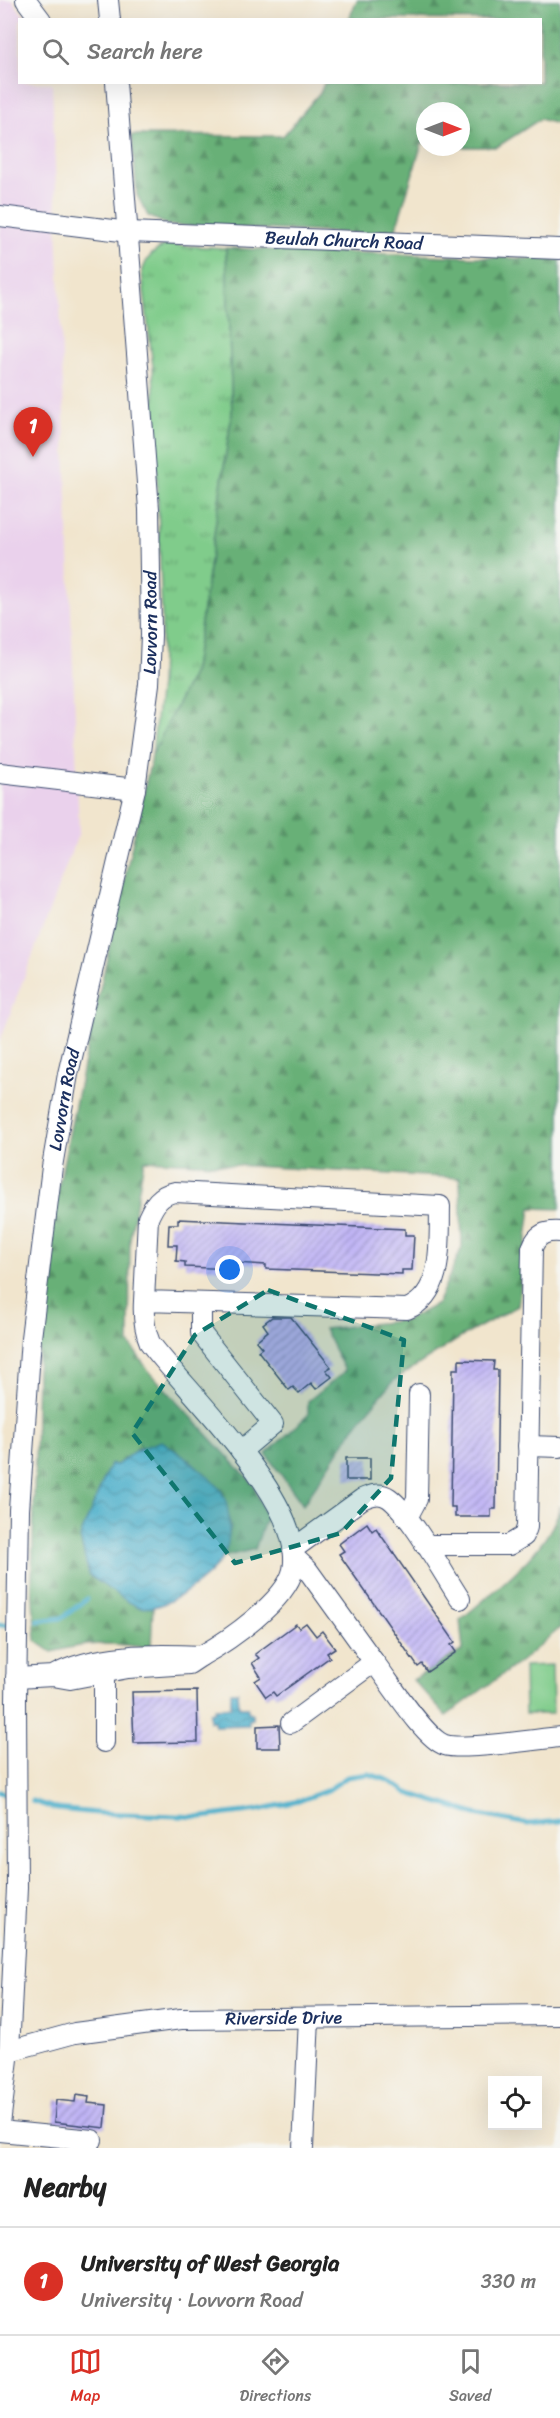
<!DOCTYPE html>
<html lang="en">
<head>
<meta charset="utf-8">
<style>
  body { margin:0; font-family:Sriracha,sans-serif; background:#f2f2f2; color:#222 }
  .controls { position:absolute; right:18px; bottom:18px; display:grid; overflow:hidden; border-radius:0px; box-shadow:0 6px 24px #0002 }
  .controls button { width:54px; height:54px; display:grid; place-items:center; padding:0; border:0; border-bottom:2px solid #e0e0e0; background:#fff; color:#222; font:30px sans-serif }
  .compass { position:absolute; left:416px; top:102px; width:54px; height:54px; border-radius:50%; background:#fff; box-shadow:0 6px 24px #0002; rotate:90deg }
  .you { position:absolute; left:230px; top:1270px; width:21px; height:21px; margin:-15px; border:4px solid #fff; border-radius:50%; background:#1a73e8; box-shadow:0 0 0 9px #1a73e833 }
  .badge { display:grid; place-items:center; width:39px; height:39px; border-radius:50%; background:#d93025; color:#fff; font-size:20px; font-weight:700 }
  .pin { position:absolute; translate:-50% -50px; filter:drop-shadow(0 2px 3px #0008) }
  .pin::after { content:''; position:absolute; top:32px; width:21px; height:18px; background:inherit; clip-path:polygon(0 0,100% 0,50% 100%) }
  .list { margin:0; padding:0; list-style:none }
  h2 { display:flex; justify-content:space-between; align-items:center; height:78px; margin:0; padding:0 24px; font-size:26px }
  h2 small { font-size:20px; font-weight:400; color:#767676 }
  .list li { display:grid; grid-template-columns:39px 1fr auto; gap:18px; align-items:center; box-sizing:border-box; height:108px; padding:0 24px; border-top:2px solid #e0e0e0 }
  .list b { display:block; font-size:22px; white-space:nowrap }
  .list p { margin:0; font-size:20px; white-space:nowrap; color:#767676 }
  .list em { font-size:20px; font-style:normal; color:#767676 }
  .icon { flex:none; width:33px; height:33px; fill:none; stroke:currentColor; stroke-width:2; stroke-linecap:round; stroke-linejoin:round }
  .map { position:relative; flex:none; width:560px; height:2148px; overflow:hidden }
  .search { position:absolute; background:#fff; box-shadow:0 6px 24px #0002; left:18px; right:18px; top:18px; height:66px; display:flex; align-items:center; gap:15px; box-sizing:border-box; padding:0 21px; border-radius:0px; color:#767676; font-size:22px }
  .sheet { height:186px; background:#fff }
  nav { display:flex; justify-content:space-around; align-items:center; box-sizing:border-box; height:84px; border-top:2px solid #e0e0e0; background:#fff; font-size:16px; color:#767676 }
  nav a { display:grid; justify-items:center; gap:3px }
  nav .on { color:#d93025 }
  .map>svg:first-child { display:block }
  .built { fill:#ead1ec }
  .grass { fill:url(#grass-tufts); stroke:#4e7e74; stroke-width:1.5 }
  .forest { fill:url(#forest-firs); stroke:#42706a; stroke-width:1.5 }
  .pitch { fill:#80cc8b; stroke:#4e7e74; stroke-width:1.5 }
  .water { fill:url(#water-waves); stroke:#336f94; stroke-width:1.5 }
  .lines { fill:none; stroke-linecap:round; stroke-linejoin:round }
  .stream { stroke:#4bafca; stroke-width:5 }
  .building { fill:url(#building-hatch) }
  .minor-casing { stroke:#3b4a6f; stroke-width:22 }
  .minor { stroke:#fff; stroke-width:20 }
  .marked { fill:#0f766e; fill-opacity:0.2; stroke:#0f766e; stroke-width:4.5; stroke-dasharray:12 8; stroke-linejoin:round }
  .labels { text-anchor:middle; dominant-baseline:central; stroke-width:4.5; stroke-linejoin:round; paint-order:stroke }
  .street-label { font-size:18px; fill:#1b2f5e; stroke:#f6f6f2 }
</style>
</head>
<body>
<div class="map">
<svg width="560" height="2148" viewBox="0 0 560 2148">
  <defs>
    <pattern id="grass-tufts" width="24" height="20" patternUnits="userSpaceOnUse" patternTransform="scale(1.5)"><rect width="24" height="20" fill="#80cc8b"/><path d="M3 7l-1-3M5 7V3M7 7l1-3M15 17l-1-3M17 17v-4M19 17l1-3" fill="none" stroke="#68a675"/></pattern>
    <pattern id="forest-firs" width="22" height="20" patternUnits="userSpaceOnUse" patternTransform="scale(1.5)"><rect width="22" height="20" fill="#68b077"/><path d="M5 1l3.5 6h-7zM16 11l3.5 6h-7z" fill="#559065"/></pattern>
    <pattern id="water-waves" width="16" height="10" patternUnits="userSpaceOnUse" patternTransform="scale(1.5)"><rect width="16" height="10" fill="#4bafca"/><path d="M0 5q4-4 8 0t8 0" fill="none" stroke="#3e8fa7"/></pattern>
    <pattern id="building-hatch" width="6" height="6" patternUnits="userSpaceOnUse" patternTransform="scale(1.5)"><rect width="6" height="6" fill="#bfb3f5"/><path d="M-1 1l2-2M0 6l6-6M5 7l2-2" fill="none" stroke="#9a92ca"/></pattern>
  </defs>
  <rect width="100%" height="100%" fill="#f6f6f2"/>
  <filter id="ink" filterUnits="userSpaceOnUse"><feTurbulence type="fractalNoise" baseFrequency=".0167" numOctaves="2"/><feDisplacementMap in="SourceGraphic" scale="12" xChannelSelector="R" yChannelSelector="G"/><feConvolveMatrix kernelMatrix="1 2 1 2 8 2 1 2 1" color-interpolation-filters="sRGB"/></filter>
  <filter id="wash" filterUnits="userSpaceOnUse"><feTurbulence type="fractalNoise" baseFrequency=".008" numOctaves="4" result="noise"/><feDisplacementMap in="SourceGraphic" scale="24" xChannelSelector="R" yChannelSelector="G"/><feGaussianBlur stdDeviation="1.35" result="paint"/><feColorMatrix in="noise" values="0 0 0 0 0 0 0 0 0 0 0 0 0 0 0 0 0 1.4 0 .05"/><feComposite in="paint" operator="in"/></filter>
  <g filter="url(#wash)">
    <rect width="100%" height="100%" fill="#f1e5cd"/>
    <!-- built -->
    <path class="built" d="M0 0H12L26 19 20 20V82L52 83 79 832 0 1041Z"/>
    <!-- grass -->
    <path class="grass" d="M166 245 226 248 232 413 194 670 152 755 160 684 162 616 153 367 142 273C146 258 152 252 166 245Z"/>
    <!-- forest -->
    <path class="forest" d="M357 0H560V125L540 119 497 147H461V111H425V143H422L394 235 168 225 148 216 137 195 132 135 283 136 321 91 324 83 540 82V20L349 19Z
      M226 248 560 260V1209L531 1208 518 1306 463 1336 394 1380 354 1428 303 1505 266 1454 308 1415V1401L345 1371 324 1329 407 1320 437 1304 462 1247 460 1178 144 1160 130 1239 129 1343 148 1370 253 1484 266 1518 255 1549 223 1557 231 1527 222 1492 192 1463 162 1441 136 1450 117 1465 139 1607 153 1606 151 1648C112 1643 90 1641 52 1652L36 1641 32 1587 37 1371 51 1224 84 1061 152 755 194 670 232 413Z
      M560 1506V1628L525 1658 446 1716 413 1680 463 1650 460 1620C493 1592 551 1549 560 1506Z"/>
    <!-- pitch -->
    <path class="pitch" d="M552 1665 553 1714H525L524 1666Z"/>
    <!-- water -->
    <path class="water" d="M162 1441C179 1454 209 1473 221 1491 231 1506 232 1541 223 1557 211 1578 164 1612 140 1607 129 1605 100 1582 89 1575L80 1537 110 1464 117 1465 136 1450Z
      M231 1692H238L239 1707H248V1712L252 1713V1719L248 1720 249 1725 215 1726 214 1721H210V1712H215V1708L231 1707Z"/>
    <g class="lines">
      <!-- stream -->
      <path class="stream" d="M37 1621 62 1618 87 1599
        M0 1625H7
        M0 1792 3 1793
        M32 1801 57 1809 97 1813 203 1817 258 1810 299 1801 328 1790 347 1777 368 1774 388 1780 408 1793 475 1814 528 1824 560 1821"/>
    </g>
    <g id="blocks">
      <!-- building -->
      <path class="building" d="M178 1219 405 1229V1235H414L412 1270H402V1274L266 1269V1265L235 1263V1269L185 1267V1262L176 1261 177 1245H168L169 1224H178Z
        M272 1317H291L331 1367 326 1370 332 1377 316 1389 311 1383 299 1393 293 1387 289 1390 258 1351 262 1348 256 1341 268 1331 263 1324Z
        M459 1360 494 1361 493 1370H498L496 1509H491V1517H455V1507H451L453 1369H459Z
        M346 1458H370V1480H346Z
        M367 1523 372 1531 376 1528 455 1642 451 1645 456 1652 427 1672 422 1664 418 1667 339 1554 344 1551 339 1544Z
        M306 1623 316 1636 322 1631 335 1648 327 1653 330 1657 276 1696 273 1692 266 1697 255 1681 261 1677 252 1663 259 1658 255 1654 296 1624 299 1628Z
        M197 1691 198 1742 134 1743 132 1692Z
        M279 1725 280 1748H257V1726Z
        M76 2095 89 2097 88 2103 107 2105 105 2128 54 2122 56 2100 75 2102Z"/>
    </g>
  </g>
  <g filter="url(#ink)">
    <use href="#blocks" fill-opacity="0" stroke="#3b4a6f" stroke-width="1.5"/>
    <g class="lines">
      <defs>
        <g id="minor">
          <path d="M26 0 41 20"/>
          <path d="M108 0 110 20"/>
          <path id="s1" d="M0 216 129 232 560 249"/>
          <path d="M0 773 135 789"/>
          <path d="M144 1301 407 1309C445 1294 439 1240 440 1206L175 1192C159 1195 154 1205 148 1218L144 1301C143 1317 144 1329 150 1343 189 1395 307 1504 293 1570 286 1601 228 1641 201 1656"/>
          <path d="M201 1304V1333L273 1424 241 1451"/>
          <path d="M528 1446 560 1447"/>
          <path d="M407 1518 417 1499 419 1394"/>
          <path d="M425 1545H509L524 1536 527 1527 532 1248C537 1234 546 1231 560 1232"/>
          <path d="M293 1549 362 1499C371 1495 380 1492 389 1498 411 1514 444 1575 460 1599"/>
          <path d="M104 1661V1742"/>
          <path d="M374 1662C389 1681 425 1739 445 1745 463 1751 537 1739 560 1737"/>
          <path d="M16 1678 53 1676 70 1679 128 1668 189 1664 201 1656C155 1654 93 1653 53 1676"/>
          <path d="M291 1723 374 1662 307 1569 294 1557"/>
          <path id="s2" d="M9 2051 75 2033 181 2019 560 2015"/>
          <path id="s3" d="M0 2124 9 2051 17 1888 16 1701 19 1510 31 1338 52 1167 68 1074 135 789 149 684 151 635 149 509 116 82"/>
          <path d="M0 2131 92 2140"/>
          <path d="M303 2148 309 2018"/>
        </g>
      </defs>
      <!-- minor casing -->
      <use href="#minor" class="minor-casing"/>
      <!-- minor -->
      <use href="#minor" class="minor"/>
    </g>
  </g>
  <!-- marked area -->
  <path class="marked" d="M268 1290 404 1340 391 1478 341 1533 235 1563 132 1433 195 1335Z"/>
  <g class="labels">
    <!-- street labels -->
    <g class="street-label">
      <text stroke="none"><textPath href="#s1" startOffset="345">Beulah Church Road</textPath></text>
      <text stroke="none"><textPath href="#s3" startOffset="1514">Lovvorn Road</textPath></text>
      <text stroke="none"><textPath href="#s3" startOffset="1028">Lovvorn Road</textPath></text>
      <text stroke="none"><textPath href="#s2" startOffset="278">Riverside Drive</textPath></text>
    </g>
  </g>
</svg>
<div class="controls">
<button><svg class="icon" aria-label="locate" viewBox="0 0 24 24"><circle cx="12" cy="12" r="6"/><path d="M12 2v4M12 18v4M2 12h4M18 12h4"/></svg></button>
</div>
<svg class="compass" viewBox="-18 -18 36 36"><path d="M0-13l5 13h-10z" fill="#e53935"/><path d="M0 13l5-13h-10z" fill="#767676"/></svg>
<div class="you"></div>
<div class="pin badge" style="left:33px;top:457px">1</div>
<div class="search"><svg class="icon" aria-label="search" viewBox="0 0 24 24"><circle cx="10" cy="10" r="6"/><path d="M15 15l6 6"/></svg>Search here</div>
</div>
<section class="sheet">
<h2>Nearby<small></small></h2>
<ul class="list">
<li><span class="badge">1</span><div><b>University of West Georgia</b><p>University · Lovvorn Road</p></div><em>330 m</em></li>
</ul>
</section>
<nav>
<a class="on"><svg class="icon" aria-label="map" viewBox="0 0 24 24"><path d="M3 6l6-2 6 2 6-2v14l-6 2-6-2-6 2zM9 4v14M15 6v14"/></svg>Map</a>
<a><svg class="icon" aria-label="directions" viewBox="0 0 24 24"><path d="M12 3l9 9-9 9-9-9zM9 14v-3h6M13 9l2 2-2 2"/></svg>Directions</a>
<a><svg class="icon" aria-label="saved" viewBox="0 0 24 24"><path d="M7 4h10v16l-5-4-5 4z"/></svg>Saved</a>
</nav>
</body>
</html>
